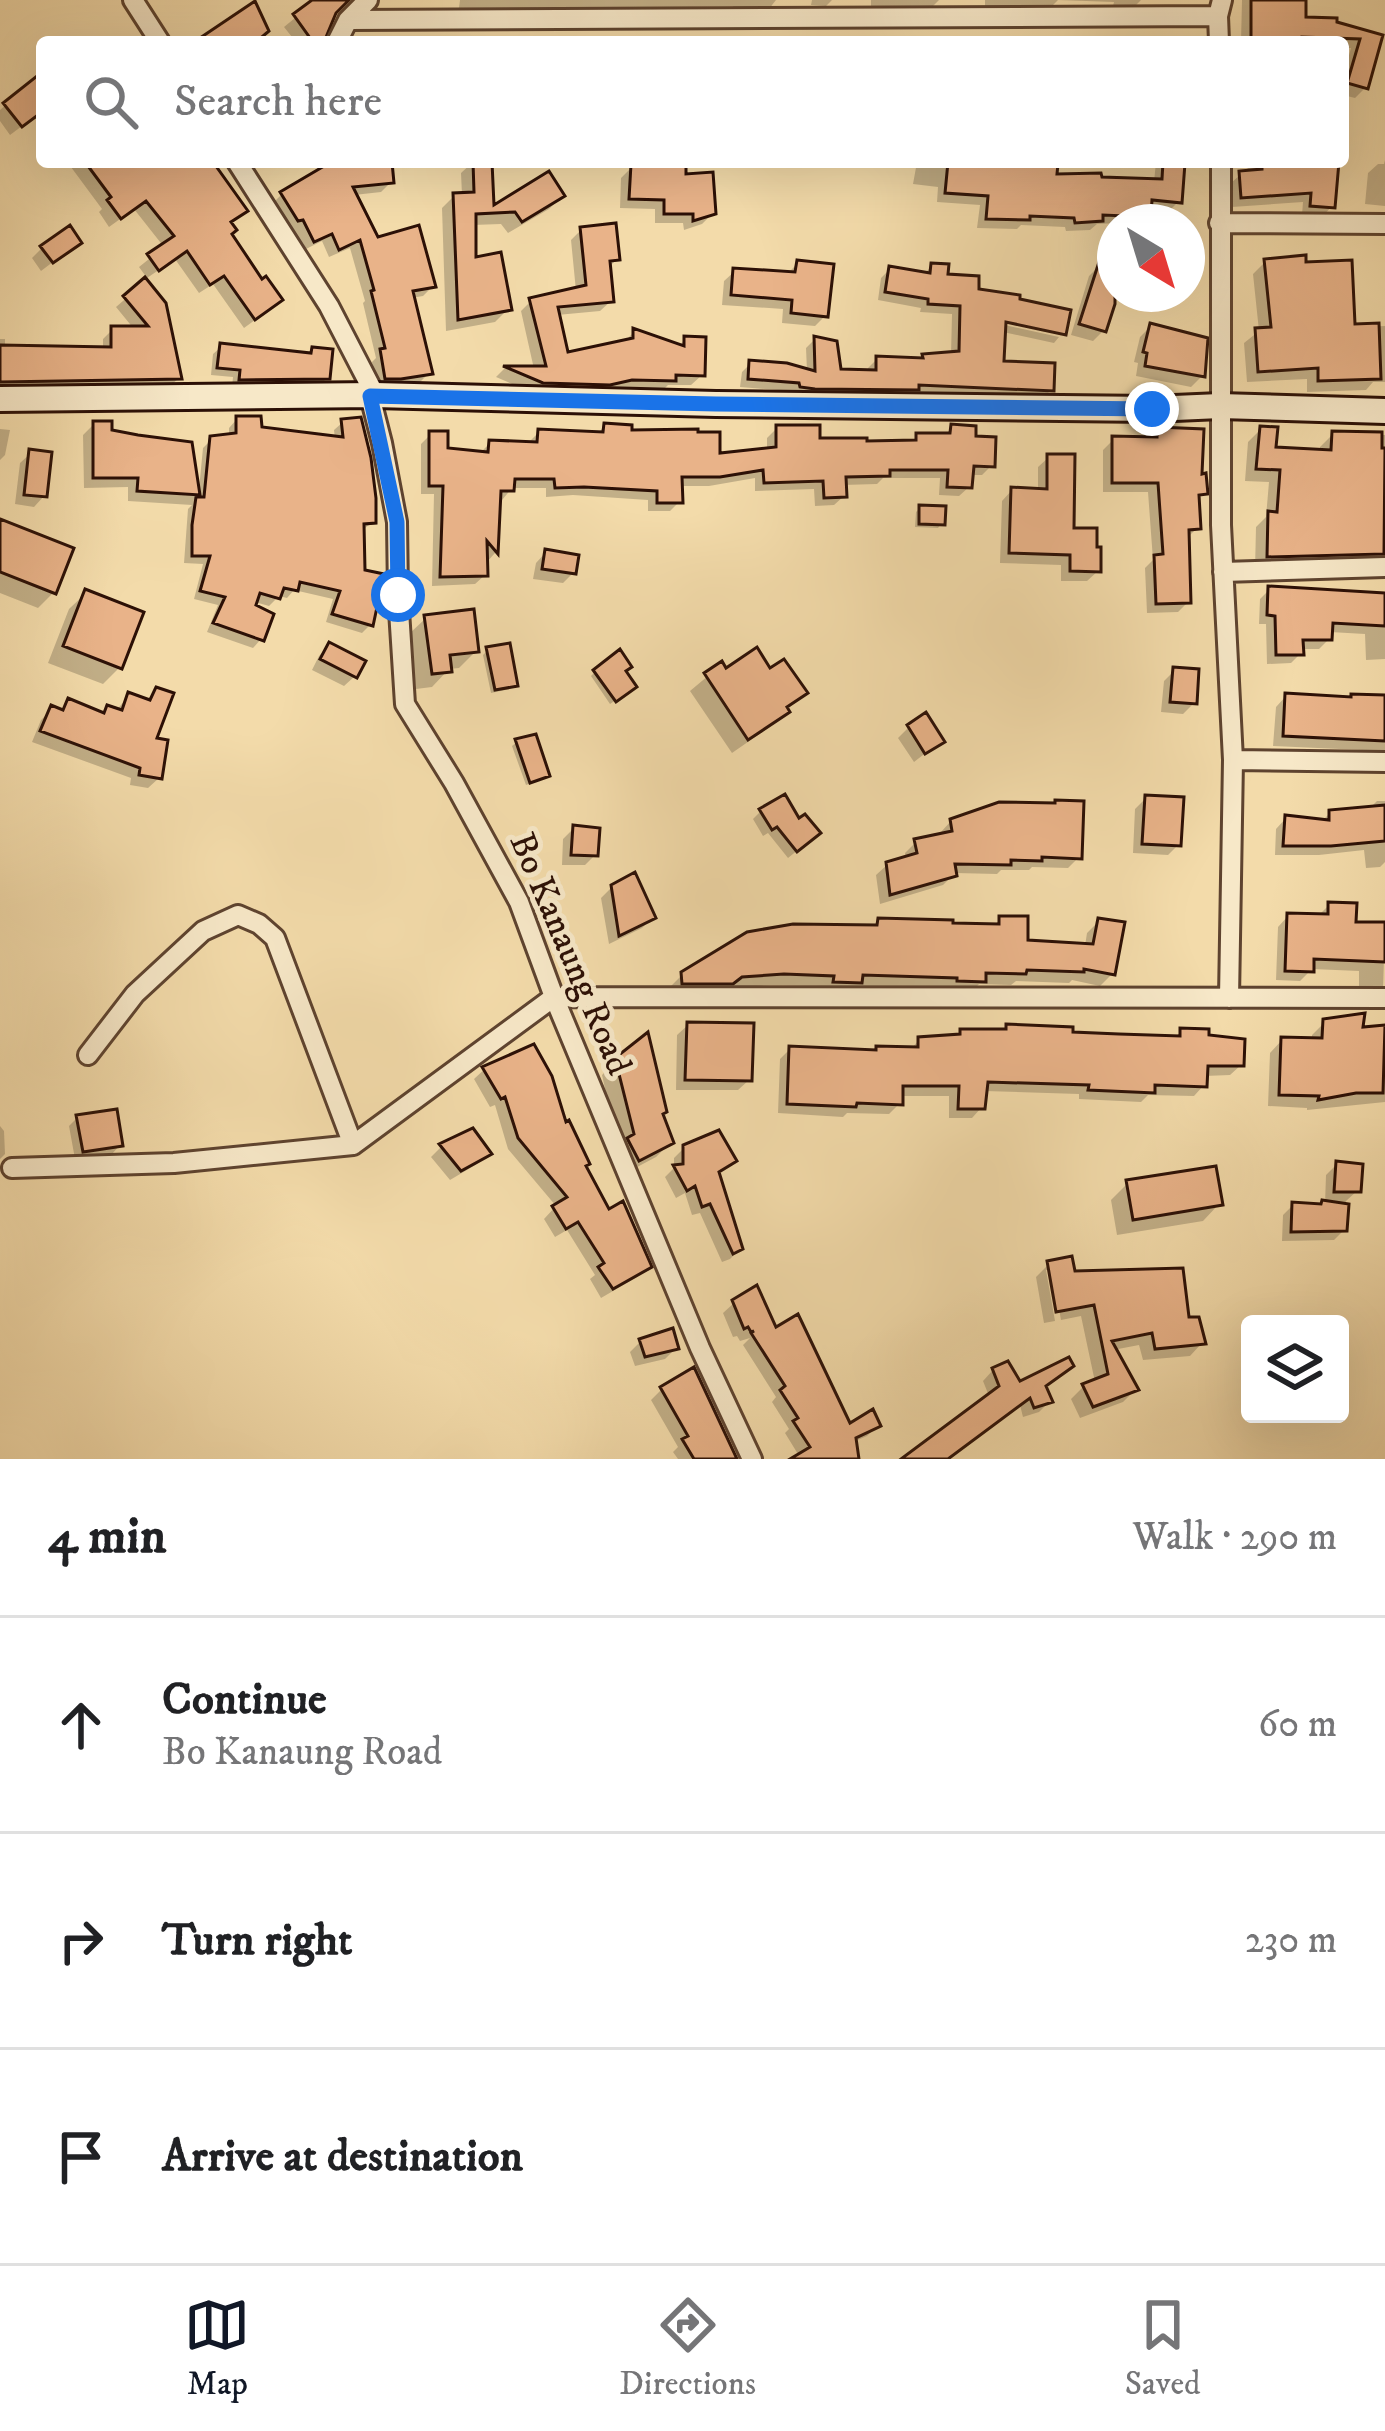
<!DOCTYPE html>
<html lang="en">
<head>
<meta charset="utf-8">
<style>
  body { margin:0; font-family:"IM FELL DW Pica",serif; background:#f6f6f6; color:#202124 }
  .controls { position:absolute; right:36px; bottom:36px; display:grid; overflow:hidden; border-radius:12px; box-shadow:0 12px 48px #0002 }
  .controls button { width:108px; height:108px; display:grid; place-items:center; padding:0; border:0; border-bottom:3px solid #e0e0e0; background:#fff; color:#202124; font:60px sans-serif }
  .compass { position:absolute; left:1097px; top:204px; width:108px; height:108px; border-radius:50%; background:#fff; box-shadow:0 12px 48px #0002; rotate:142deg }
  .stop { position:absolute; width:36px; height:36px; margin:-27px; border:9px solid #1a73e8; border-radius:50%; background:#fff }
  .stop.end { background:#1a73e8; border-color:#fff; box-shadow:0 3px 12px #0008 }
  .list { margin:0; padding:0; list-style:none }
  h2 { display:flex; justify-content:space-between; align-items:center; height:156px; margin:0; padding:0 48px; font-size:51px }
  h2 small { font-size:39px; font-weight:400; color:#757577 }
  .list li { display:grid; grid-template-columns:78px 1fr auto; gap:36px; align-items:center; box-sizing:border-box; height:216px; padding:0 48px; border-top:3px solid #e0e0e0 }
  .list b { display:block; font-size:45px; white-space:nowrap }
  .list p { margin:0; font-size:39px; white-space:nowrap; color:#757577 }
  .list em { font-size:39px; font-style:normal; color:#757577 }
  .icon { flex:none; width:66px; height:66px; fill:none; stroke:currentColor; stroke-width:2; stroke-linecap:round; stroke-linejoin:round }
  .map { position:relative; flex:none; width:1385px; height:1459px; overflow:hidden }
  .search { position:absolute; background:#fff; box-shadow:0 12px 48px #0002; left:36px; right:36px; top:36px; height:132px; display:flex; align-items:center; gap:30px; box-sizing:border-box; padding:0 42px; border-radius:12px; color:#757577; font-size:45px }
  .sheet { height:804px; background:#fff }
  nav { display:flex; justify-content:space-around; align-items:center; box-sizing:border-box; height:168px; border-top:3px solid #e0e0e0; background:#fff; font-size:33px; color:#757577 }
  nav a { display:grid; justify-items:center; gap:6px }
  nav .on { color:#111827 }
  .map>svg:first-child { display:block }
  .shadow { fill:#0003 }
  .building { fill:#e9b389; stroke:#2c1006; stroke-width:3 }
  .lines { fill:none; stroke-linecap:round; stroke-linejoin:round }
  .street-casing { stroke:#5e432f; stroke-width:24 }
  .secondary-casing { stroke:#2c1006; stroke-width:30 }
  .street { stroke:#f7e8c8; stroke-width:18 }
  .secondary { stroke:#f7e8c8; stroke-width:24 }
  .route { stroke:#1a73e8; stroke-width:15 }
  .labels { text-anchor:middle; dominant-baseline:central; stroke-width:10; stroke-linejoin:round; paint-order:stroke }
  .street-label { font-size:36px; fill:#2c1006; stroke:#f7e8c8 }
</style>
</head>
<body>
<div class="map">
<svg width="1385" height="1459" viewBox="0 0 1385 1459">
  <rect width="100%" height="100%" fill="#f3dbaa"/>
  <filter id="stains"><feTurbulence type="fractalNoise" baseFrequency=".00167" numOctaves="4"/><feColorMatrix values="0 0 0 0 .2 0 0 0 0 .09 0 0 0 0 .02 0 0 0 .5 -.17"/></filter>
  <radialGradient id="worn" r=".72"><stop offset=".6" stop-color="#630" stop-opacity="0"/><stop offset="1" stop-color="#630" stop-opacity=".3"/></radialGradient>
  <!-- shadow -->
  <path class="shadow" d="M317 0H335L319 42H296L284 27Z
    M460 0H776L765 14H733V6L491 12 459 8Z
    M812 0H832L826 6 811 5Z
    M871 0H939L932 7 871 8Z
    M985 0H1141L1134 7 1113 6 1114 2 1058 0 1046 12H985Z
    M1242 0H1303V20L1334 24 1380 37 1365 88 1355 98 1343 95V77L1351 48H1343V42H1241Z
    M1092 37V42H1067L1071 38Z
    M42 74V126L34 117 10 135 0 121V110Z
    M1385 160V206L1365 204 1368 173 1378 164H1384Z
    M202 162 234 220 229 224V234L269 310 244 328 213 284 199 293 175 259 147 278 139 267 164 247 134 209 109 227 99 212 102 209 68 163Z
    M336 162H389L391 182 381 192 354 195 376 240 433 286 423 296 411 298 429 373 419 383 376 388 372 362 376 358 363 303 365 301 350 248 329 257 322 241 304 250 293 228 287 229 272 204 282 194Z
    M473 162H489L491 210 562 196 549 209 508 233 501 224 473 225V260L508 309 495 322 446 331 442 208 455 195H462L461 173Z
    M917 162 1014 167 1054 178 1154 182 1156 162H1182L1179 201 1169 211 1149 210V216L1142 222 1097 224 1090 230 1066 231 1065 227 1021 225 1017 229 977 228 980 205 937 202 938 187 913 184Z
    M1247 162H1336L1332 206 1322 217 1302 215 1303 202 1232 207 1230 184 1241 174 1248 173Z
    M632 167 683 177 713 213 702 224 684 230 683 223H655V209L620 208 621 178Z
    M581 230 617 259 608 268 611 301 600 311 557 315 566 355 623 343 634 332 678 347 685 339 702 375 691 385H668L663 390 531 392 496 377 504 369H534L521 311 531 301 576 291 571 240Z
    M78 243 41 271 32 258 42 248Z
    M1265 262 1352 327 1385 326V382H1373L1366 390 1307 392V379L1247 382 1244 343 1259 331 1253 274Z
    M798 263 826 315 815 326 782 323 783 309 722 305 724 281 735 271 786 275Z
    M1100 265 1115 270V294L1104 330 1093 341 1071 335 1089 276Z
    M932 266 945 267 944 277 976 279V291L1017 297 1016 302 1067 313 1060 336V331L992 316 991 322 1059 337 1054 343 1003 332 1001 364 1052 365 1051 390 1042 399 911 393 907 398 804 396 791 395V391L740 387 742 372 751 363 786 366 807 371 806 348 815 339 834 344 838 372 868 373V368L877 359 920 360 924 357 951 355 952 314 920 312 921 308 878 300 881 278 890 269 923 275Z
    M1187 273 1195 274 1194 287 1187 294Z
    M145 282 179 378 169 387 0 391V339H5V348L103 350V339L113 329H134L116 307Z
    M1150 327 1202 376 1191 387 1136 376 1138 363 1134 362 1140 337Z
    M221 347 307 356 313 350 327 378 319 386 232 387 233 377 211 375 213 354Z
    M237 419 259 430 335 439 334 430 343 422 373 522 361 531 362 573 370 625 362 633 326 622 333 599 294 590 287 598 279 596 269 606 245 599 261 639 253 648 207 632 218 605 194 599 203 564 184 563 188 509 192 505 128 501V487L84 488 83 435 94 424 199 489 203 448 212 439 229 437V428Z
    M605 426 717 456 767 451V438L777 428 817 441 911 443 917 436H944L952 428 972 439 992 465 982 475H970L969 487 959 496 939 495 940 478H883L877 484 843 485 844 496 834 505 815 506 814 489 755 491V478L709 486H679L680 501 670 511H648V500L573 495 546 497V488H512L502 500H498L495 553 485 564V575L475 584 432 586 434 494H421V444L431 434 445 451 479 454 490 443 529 442 539 432 597 434Z
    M0 429 10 430 5 455 0 460Z
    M1261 429 1272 450 1320 453V447L1333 434 1385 435V520L1380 521 1381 552 1368 565 1255 569 1256 527 1266 517 1269 482 1245 481 1248 442Z
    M1159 430 1199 477 1204 493 1196 501 1197 528 1186 539 1188 602 1178 612 1147 613 1145 568 1153 560 1148 492H1103V450L1114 439H1149Z
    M31 453 44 496 34 507 15 504 20 463Z
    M1049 457 1071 531 1098 571 1087 581H1061V565L1000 563 1002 501 1012 490 1038 491V467Z
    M920 508 942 523 938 528 915 527 916 512Z
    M0 523 54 592 38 608 0 593Z
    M546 552 573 573 563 583 533 579 536 563Z
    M1270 589 1385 595V659L1366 660 1365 634 1330 632 1329 639 1319 649H1301V653L1291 663 1267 664 1266 624H1259L1260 599Z
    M86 593 119 668 103 684 48 663 69 609Z
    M426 618 476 651 459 668 449 669 432 687 416 689 409 634Z
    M329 645 355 676 344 686 312 670 319 656Z
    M488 650 515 685 510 689 491 693 483 655Z
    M721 665 726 672 769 673 804 693 771 726 732 753 690 691Z
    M1174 671 1194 703 1183 714 1161 712 1164 681Z
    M595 672H623L629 691 610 704 591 676Z
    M156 690 153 741 159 778 148 788 130 785 131 778 32 742 41 720 52 709 59 712 69 702 101 715 108 708 116 711 129 695 145 702Z
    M1286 696 1385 698V751L1273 746 1276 707Z
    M909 727 941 741 914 762 898 738Z
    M517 742 546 775 542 779 526 785 512 746Z
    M1146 798 1178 845 1168 855 1133 853 1135 809Z
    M1377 801H1385V862L1380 867 1366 868 1364 850 1319 855H1275L1276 829 1286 818 1321 822 1330 813 1369 809Z
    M761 811 809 841 788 858 768 833 763 836 753 819Z
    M951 821 1079 857 1068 868 1032 867 1029 870H1001L997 874 955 873 943 885 880 904 876 875 887 865 906 859 905 853 916 842 941 837V832Z
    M574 828 596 854 585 865H562L563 839Z
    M612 887 652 918 642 928 609 944 601 898Z
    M1329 905 1353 925 1385 926 1383 990 1359 989V971L1312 969 1300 981 1276 980 1278 927 1288 916 1317 917Z
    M1001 919 1024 943 1085 946 1087 933 1099 921 1112 974 1100 986 1072 980 1069 983 1016 981 1011 985 979 984 971 993 855 986 847 994 823 993V986L770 985 727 988 718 994H671L670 987 683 974 872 928 879 921 992 927Z
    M1325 1022 1360 1031 1385 1028V1102L1307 1110V1108L1268 1106 1270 1053 1282 1040 1312 1041V1035Z
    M688 1025 749 1080 738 1090H676L677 1035Z
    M1007 1027 1070 1034 1174 1038 1182 1031 1206 1037 1241 1065 1230 1075 1205 1076 1204 1085 1194 1096 1148 1095 1141 1102 1079 1099V1094L984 1091 982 1107 972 1118H949V1096H900V1103L889 1114 847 1113 843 1117 778 1113 780 1059 790 1049 873 1053 877 1049 910 1050 919 1040 956 1037 961 1032H1002Z
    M617 1060 660 1115 671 1142 656 1157 624 1174 602 1075Z
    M488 1066 564 1126 608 1213 648 1266 637 1277 601 1298 590 1279 595 1275 567 1230 555 1237 544 1219 556 1206 508 1149 495 1105 490 1107 474 1079Z
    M77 1118 120 1145 112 1154 75 1159 69 1126Z
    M0 1126 4 1131 5 1154 0 1159Z
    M472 1132 488 1153 477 1164 450 1180 431 1157 441 1147Z
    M685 1147 733 1161 717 1174 740 1249 730 1259 722 1262 700 1213 692 1215 685 1193 676 1198 665 1177 674 1168V1158Z
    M1337 1164 1358 1190 1346 1201 1344 1230 1334 1240 1282 1241 1283 1215 1293 1205 1319 1207 1325 1204 1326 1175Z
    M1128 1183 1219 1204 1203 1221 1117 1235 1111 1200Z
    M1049 1264 1186 1320 1202 1343 1190 1356 1143 1360 1139 1345 1113 1350 1135 1390 1123 1402 1080 1418 1071 1399 1084 1386 1095 1382 1081 1316 1061 1320 1052 1270H1046L1055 1321 1044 1323 1036 1277Z
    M734 1303 775 1331 849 1427 878 1425 867 1436 853 1442 857 1459H801L785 1433 789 1429 772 1402 776 1397 743 1345 750 1338 740 1341 737 1336 733 1337 723 1313Z
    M641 1341 676 1348 665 1359 635 1366 630 1352Z
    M993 1370 1019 1385 1043 1388 1049 1402 1039 1412 1023 1417 1020 1405 947 1459H905L989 1396 983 1381Z
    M693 1371 734 1459H678L673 1452 678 1447 651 1400 662 1389Z"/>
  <!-- building -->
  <path class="building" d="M312 0H349L336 13 324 42H313L293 14Z
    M1251 0H1306V17L1337 18V22L1383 35 1368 89 1347 83 1360 39 1302 37V42H1251Z
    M255 1 269 31 256 42H194Z
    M42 72V112L22 127 3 103Z
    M85 162H213L248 211 231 222 237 230 232 234 262 279 266 276 283 300 255 320 224 276 210 285 187 251 159 271 147 254 174 236 146 201 121 219 107 200 111 197Z
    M331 162H392L394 183 353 187 378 237 419 225 436 287 413 291 433 374 401 379H385L380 349 385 348 371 291 374 290 360 240 339 250 332 234 314 242 303 220 298 221 280 192Z
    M473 162H492L494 205 549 171 565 196 522 222 515 212 476 214V257L501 252 512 310 458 320 453 193 474 192Z
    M948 162 1058 164 1057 174 1101 173 1102 177 1162 179 1163 162 1185 163 1182 203 1152 200 1151 217 1103 215V221L1075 223 1074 218 1030 216V220L986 219 988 196 945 193Z
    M1262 162H1339L1335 208 1310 206 1311 193 1241 198 1239 171 1262 169Z
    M631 164 686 165V174L713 172 716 214 693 221V214H664V200L629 199Z
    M616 223 620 260 610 261 614 302 558 307 568 352 633 338V328L684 346V336L706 337 705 376 676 375V381L632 380 610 385 543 383 503 366H546L529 298 586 285 580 227Z
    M70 225 82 243 53 263 40 246Z
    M1306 255V262L1352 260 1355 324 1379 323 1381 379 1318 381V368L1258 372 1255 328 1271 327 1264 259Z
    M797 260 834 264 828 317 791 313 792 300 731 295 733 268 795 272Z
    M1099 262 1115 267V304L1106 332 1079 324Z
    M931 263 949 264 948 274 979 276V289L1020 295V299L1071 310 1066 335 1006 322 1004 361 1055 363 1054 391 919 385V390L815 389 800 387 799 383 748 379 749 360 787 363 815 371 814 336 837 341 841 369 876 370V356L923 358 922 354 959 351 960 306 928 304V299L885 292 889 266 930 273Z
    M145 277 166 303 182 379 0 382V345L111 347V326H148L123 296Z
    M1150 323 1208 338 1205 377 1145 366 1147 353 1143 352Z
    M220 343 311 353 312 347 333 349 330 379 239 380 240 370 217 368Z
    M236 416H261L262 427 343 437 341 419 361 417 371 458 376 498V523L364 524 365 570 384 574 373 626 332 614 340 591 300 582 298 591 284 588 280 599 260 593 256 605 274 614 264 641 213 623 225 597 200 591 210 556H192V525L196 497H204L210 436 236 433Z
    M93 421H112V430L138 435 192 442 200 495 137 491 138 478H93Z
    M604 423 632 425V430L698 429V432H720V453L776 447V425H820V438H867V441L916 440V433H950L951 424 976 426V436L996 437 995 467 974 466 972 488 947 487 948 470H890V476L846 477 847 497 824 498 823 481 764 483 763 470 720 477H682L683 503H657V491L584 487 555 488 554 479H515L514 491H501L498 554 487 541 488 576 440 577 443 486H429V431H448V448L488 452 489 440 537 442 538 429 603 432Z
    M1260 426 1278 427 1276 447 1331 450 1332 431 1382 432V448H1385L1384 554 1267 557 1268 511 1277 512 1280 470 1256 469Z
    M1157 427 1204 429 1202 474 1206 473 1208 494 1199 495 1201 529 1189 530 1191 603 1156 604 1154 555 1163 554 1158 483H1112V436L1157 437Z
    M29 449 52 452 47 497 24 495Z
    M1047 454H1075L1074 528H1097V547H1101V572L1070 571V555L1009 553 1011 487 1047 489Z
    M919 505 946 506 945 525 919 524Z
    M0 519 74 548 56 594 0 572Z
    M545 549 579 555 576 574 542 569Z
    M1268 586 1385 593V626L1333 623 1332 640H1303L1304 655H1276L1275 616 1267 615Z
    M85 589 144 612 122 669 63 646Z
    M474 609 479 652 450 655 452 672 432 674 424 615Z
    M329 642 366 661 357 678 320 659Z
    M510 643 518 686 495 690 486 647Z
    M757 647 770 668 784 659 808 693 787 707 790 712 748 740 704 673 722 661 726 668Z
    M620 649 632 667 626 671 637 687 616 702 593 670Z
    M1173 667 1199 669 1197 704 1170 702Z
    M156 687 174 693 157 738 168 740 162 779 139 775 140 768 40 731 51 705 63 710 68 698 104 713 107 705 122 710 128 692 150 700Z
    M1285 693 1351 697V694L1385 695V741L1283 736Z
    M926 712 945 742 925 754 907 725Z
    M536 734 550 776 530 783 515 739Z
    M785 794 799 818 805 814 821 833 797 852 777 827 772 830 759 809Z
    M1145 795 1184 797 1181 846 1142 844Z
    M1055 800 1084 801 1082 859 1042 857V861L1011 860V865L955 864 957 876 890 895 886 862 917 853 914 839 952 831 950 819 999 802 1055 803Z
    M1385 805V841L1331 846H1283L1285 815 1329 820V810Z
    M573 825 600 828 598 856 571 855Z
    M635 872 656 918 619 936 611 885Z
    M1328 902 1357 903 1356 922H1385V962L1314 959V972L1285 971 1287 913 1328 914Z
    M999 916H1028V940L1093 944 1098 918 1125 922 1115 975 1084 969V972L1027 970 1026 974 986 973V982L957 981V978L863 975 862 983 833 982 834 976 784 974 742 977 733 984H682L681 972 747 932 793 924 877 925 878 918 953 920V923L999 924Z
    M1365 1013 1363 1027 1385 1025 1383 1093H1356L1318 1100 1319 1096 1279 1095 1281 1037 1322 1038 1323 1019Z
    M687 1022 754 1023 752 1081 685 1080Z
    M1006 1024 1073 1027V1032L1119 1034 1180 1036V1028L1209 1029V1035L1245 1039 1244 1066H1208L1207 1087 1155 1085V1093L1088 1090 1089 1085 988 1082 985 1109H958L959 1086H903V1105L857 1103 856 1107 787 1104 789 1046 876 1050V1046L918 1047V1037L960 1034V1029H1006Z
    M648 1032 667 1112 663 1114 674 1143 639 1161 627 1138 634 1134 615 1058Z
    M534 1044 552 1076 566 1122 569 1120 590 1164 586 1166 609 1209 623 1201 652 1267 613 1289 598 1267 604 1263 578 1222 566 1229 552 1206 567 1197 518 1138 505 1097 501 1099 482 1067Z
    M117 1109 123 1146 83 1152 76 1115Z
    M473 1128 492 1154 461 1171 439 1144Z
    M719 1130 737 1161 719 1172 743 1249 733 1254 710 1204 702 1207 695 1186 687 1191 673 1165 683 1164V1145Z
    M1336 1161 1363 1164 1361 1192H1334Z
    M1216 1166 1223 1205 1133 1220 1126 1180Z
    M1322 1200 1349 1204 1347 1231 1291 1232 1292 1202 1321 1204Z
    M1072 1256 1075 1271 1183 1268 1189 1317H1199L1206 1344 1155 1349 1152 1333 1112 1341 1139 1390 1093 1407 1082 1384 1108 1374 1094 1305 1056 1312 1047 1261Z
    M757 1285 776 1327 798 1314 850 1423 873 1409 881 1426 856 1438 859 1459H790L810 1447 793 1421 798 1418 780 1390 785 1386 751 1333 754 1331 751 1332 748 1327 744 1329 732 1300Z
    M673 1328 679 1349 645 1357 639 1339Z
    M1069 1357 1074 1366 1046 1386 1053 1402 1034 1408 1030 1398 948 1459H901L999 1386 992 1368 1008 1361 1020 1381Z
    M694 1367 737 1459H694L682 1439 688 1436 660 1387Z"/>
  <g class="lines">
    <defs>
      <path id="street" d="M133 0 160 42
        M348 20 1218 16
        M337 42 348 20 368 0
        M1219 42 1218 16 1222 0
        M237 162 329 306 375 395
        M1221 162V525L1233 760 1229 998
        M1219 223 1385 224
        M370 396 382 443 397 522 398 595 405 704 454 783 519 902 554 997 700 1348 752 1459
        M1223 572 1385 567
        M1233 760 1385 762
        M88 1055 135 994 203 931 238 915 259 924 275 938 353 1145
        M12 1168 174 1163 353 1145 554 997 1385 998"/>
      <path id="secondary" d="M0 399 375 395 716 404 1152 409 1220 406 1385 411"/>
    </defs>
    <!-- street casing -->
    <use href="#street" class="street-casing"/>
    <!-- secondary casing -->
    <use href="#secondary" class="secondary-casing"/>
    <!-- street -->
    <use href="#street" class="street"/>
    <!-- secondary -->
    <use href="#secondary" class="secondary"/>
  </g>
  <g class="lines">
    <!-- route -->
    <path class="route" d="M398 595 397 522 370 396 716 404 1152 409"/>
  </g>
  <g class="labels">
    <!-- street labels -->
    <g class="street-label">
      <text transform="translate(570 954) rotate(67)">Bo Kanaung Road</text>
    </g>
  </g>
  <rect width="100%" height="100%" filter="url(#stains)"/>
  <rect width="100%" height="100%" fill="url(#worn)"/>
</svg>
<div class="controls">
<button><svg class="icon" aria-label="layers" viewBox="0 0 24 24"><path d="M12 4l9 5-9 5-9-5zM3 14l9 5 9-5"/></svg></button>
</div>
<svg class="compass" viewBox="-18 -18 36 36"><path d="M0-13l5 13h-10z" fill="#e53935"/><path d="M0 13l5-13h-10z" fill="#757577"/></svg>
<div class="stop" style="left:398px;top:595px"></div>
<div class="stop end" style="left:1152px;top:409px"></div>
<div class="search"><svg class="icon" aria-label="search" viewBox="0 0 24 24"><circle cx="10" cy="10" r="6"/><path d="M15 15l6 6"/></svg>Search here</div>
</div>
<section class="sheet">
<h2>4 min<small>Walk · 290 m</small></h2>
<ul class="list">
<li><svg class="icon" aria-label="ahead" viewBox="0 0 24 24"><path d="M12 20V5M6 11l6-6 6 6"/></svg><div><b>Continue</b><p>Bo Kanaung Road</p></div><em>60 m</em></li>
<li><svg class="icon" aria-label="right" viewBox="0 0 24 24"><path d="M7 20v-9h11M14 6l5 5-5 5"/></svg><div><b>Turn right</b></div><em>230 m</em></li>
<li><svg class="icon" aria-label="arrive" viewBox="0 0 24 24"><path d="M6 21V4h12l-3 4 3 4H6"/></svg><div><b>Arrive at destination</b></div></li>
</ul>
</section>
<nav>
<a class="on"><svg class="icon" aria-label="map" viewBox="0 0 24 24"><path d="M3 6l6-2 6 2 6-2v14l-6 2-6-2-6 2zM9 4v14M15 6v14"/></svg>Map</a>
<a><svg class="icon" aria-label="directions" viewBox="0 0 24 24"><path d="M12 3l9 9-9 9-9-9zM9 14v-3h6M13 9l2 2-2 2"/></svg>Directions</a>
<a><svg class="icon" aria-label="saved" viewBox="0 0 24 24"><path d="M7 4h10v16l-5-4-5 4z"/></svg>Saved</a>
</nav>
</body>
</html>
